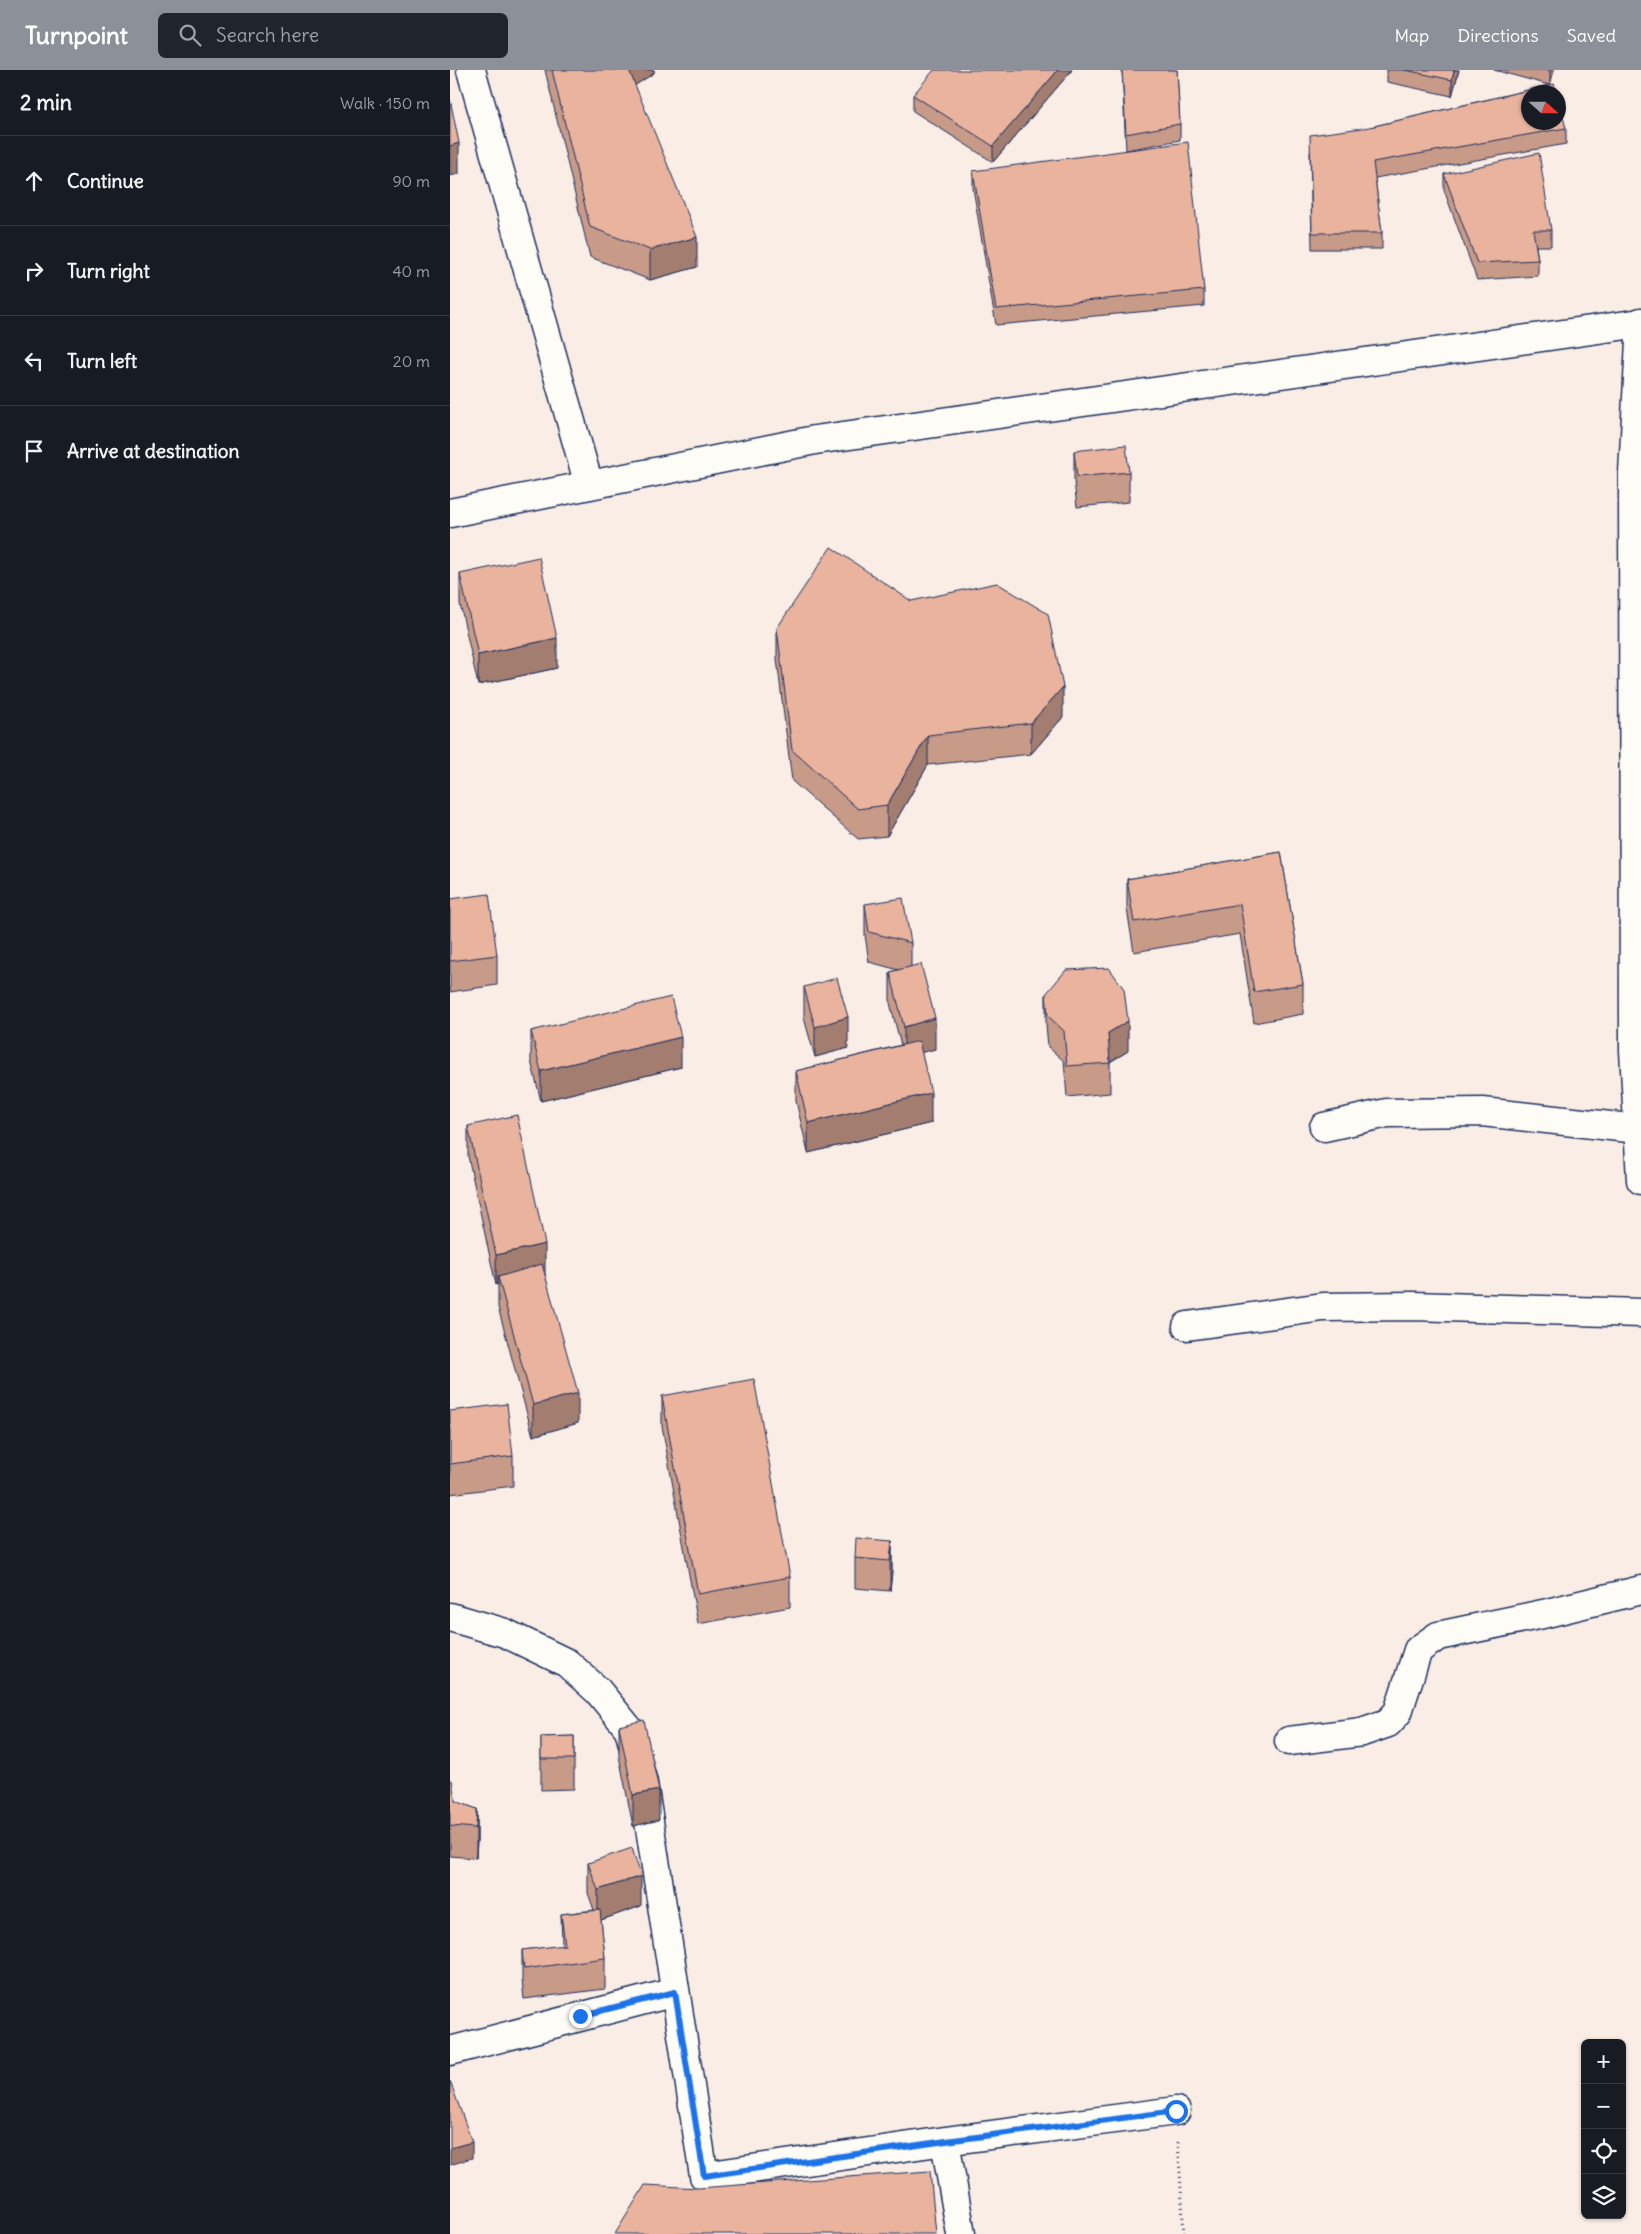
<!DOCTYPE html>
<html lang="en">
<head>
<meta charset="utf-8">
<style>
  body { margin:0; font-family:Delius,sans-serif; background:#20242c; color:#f1f3f6 }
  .controls { position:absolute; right:15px; bottom:15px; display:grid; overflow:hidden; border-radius:8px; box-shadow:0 1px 4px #0004 }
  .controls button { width:45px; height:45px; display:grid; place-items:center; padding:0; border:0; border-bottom:1px solid #363941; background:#171b24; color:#f1f3f6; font:25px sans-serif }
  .compass { position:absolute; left:1071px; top:15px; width:45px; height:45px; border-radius:50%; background:#171b24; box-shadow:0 1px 4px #0004; rotate:111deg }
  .stop { position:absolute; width:15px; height:15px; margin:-11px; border:4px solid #1a73e8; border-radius:50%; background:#fff }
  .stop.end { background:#1a73e8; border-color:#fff; box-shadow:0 1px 5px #0008 }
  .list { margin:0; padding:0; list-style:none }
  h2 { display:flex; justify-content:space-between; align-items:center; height:65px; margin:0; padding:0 20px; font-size:21px }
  h2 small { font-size:16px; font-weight:400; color:#9ea1a6 }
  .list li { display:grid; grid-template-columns:32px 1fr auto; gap:15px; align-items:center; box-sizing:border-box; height:90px; padding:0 20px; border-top:1px solid #363941 }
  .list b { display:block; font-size:19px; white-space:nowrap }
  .list em { font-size:16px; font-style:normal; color:#9ea1a6 }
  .icon { flex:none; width:28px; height:28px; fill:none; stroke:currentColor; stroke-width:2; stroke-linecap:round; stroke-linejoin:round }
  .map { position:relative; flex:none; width:1191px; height:2164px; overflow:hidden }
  header { display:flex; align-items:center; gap:30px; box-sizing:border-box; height:70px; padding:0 25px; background:#8c9099; color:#fff }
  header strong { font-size:24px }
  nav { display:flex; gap:28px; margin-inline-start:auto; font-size:18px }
  .search { width:350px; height:45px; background:#20242c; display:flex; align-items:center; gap:12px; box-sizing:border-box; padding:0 18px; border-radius:8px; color:#9ea1a6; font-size:19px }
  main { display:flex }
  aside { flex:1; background:#171b24 }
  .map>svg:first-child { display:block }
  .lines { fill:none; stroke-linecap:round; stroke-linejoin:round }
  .street-casing { stroke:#1b2f5e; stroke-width:31 }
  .secondary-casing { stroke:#1b2f5e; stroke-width:31 }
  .path { stroke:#1b2f5e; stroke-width:3; stroke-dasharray:1 4; stroke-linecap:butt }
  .street { stroke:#fdfcf7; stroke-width:28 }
  .secondary { stroke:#fdfcf7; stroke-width:28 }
  .wall { fill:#c89a88; stroke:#1b2f5e }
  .shaded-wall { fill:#a37d6f; stroke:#1b2f5e }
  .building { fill:#e9b39e; stroke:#1b2f5e }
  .route { stroke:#1a73e8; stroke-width:6 }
</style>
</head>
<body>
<header>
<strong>Turnpoint</strong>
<div class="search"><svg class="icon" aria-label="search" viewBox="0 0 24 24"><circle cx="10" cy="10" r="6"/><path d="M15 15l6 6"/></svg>Search here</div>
<nav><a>Map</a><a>Directions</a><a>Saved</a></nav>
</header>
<main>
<aside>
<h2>2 min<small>Walk · 150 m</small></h2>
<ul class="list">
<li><svg class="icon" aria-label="ahead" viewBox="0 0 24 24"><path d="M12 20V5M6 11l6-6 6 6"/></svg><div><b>Continue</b></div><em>90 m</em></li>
<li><svg class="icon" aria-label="right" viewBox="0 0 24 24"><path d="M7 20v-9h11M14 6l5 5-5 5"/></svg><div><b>Turn right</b></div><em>40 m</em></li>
<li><svg class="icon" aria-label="left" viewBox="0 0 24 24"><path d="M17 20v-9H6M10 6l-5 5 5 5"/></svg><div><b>Turn left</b></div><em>20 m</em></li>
<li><svg class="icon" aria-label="arrive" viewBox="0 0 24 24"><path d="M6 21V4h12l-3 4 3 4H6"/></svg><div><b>Arrive at destination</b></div></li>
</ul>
</aside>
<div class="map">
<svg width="1191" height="2164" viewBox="0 0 1191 2164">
  <rect width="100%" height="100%" fill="#f9ede5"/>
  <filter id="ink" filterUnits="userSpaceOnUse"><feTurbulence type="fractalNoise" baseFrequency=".02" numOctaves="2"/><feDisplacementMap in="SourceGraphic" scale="10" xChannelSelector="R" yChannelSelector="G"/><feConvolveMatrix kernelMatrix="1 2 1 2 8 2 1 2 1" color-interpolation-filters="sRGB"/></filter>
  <g filter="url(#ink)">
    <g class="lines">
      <defs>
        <path id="street" d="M21 0 139 415
          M0 443 365 370 1191 253
          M874 1057 937 1043 1032 1042 1188 1059
          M737 1256 873 1237 963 1236 1191 1243
          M0 1547 55 1563 117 1593 148 1621 179 1659 193 1713 254 2106 495 2071 726 2041
          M839 1671 912 1662 938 1653 948 1642 968 1580 988 1566 1093 1544 1191 1520
          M0 1981 225 1922
          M495 2071 511 2164"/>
        <path id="secondary" d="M1191 252 1183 403 1184 980 1191 1110"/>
      </defs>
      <!-- street casing -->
      <use href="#street" class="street-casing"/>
      <!-- secondary casing -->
      <use href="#secondary" class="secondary-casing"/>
      <!-- path -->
      <path class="path" d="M728 2072 734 2164"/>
      <!-- street -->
      <use href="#street" class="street"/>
      <!-- secondary -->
      <use href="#secondary" class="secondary"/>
    </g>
    <!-- wall -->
    <path class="wall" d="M95 0H204V3L185 15 247 197 200 210 140 187Z
      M622 0 543 92 463 41V25Z
      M672 0H727L730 54V70L676 80Z
      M937 0H1009L1002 26 937 12Z
      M1044 0H1104L1100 15 1116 58V74L925 108 932 163V179H862L860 82 920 57 1099 15Z
      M523 101 754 220V236L546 255 523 118Z
      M994 104 1101 160V176H1086L1088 190V206L1027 210 994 120Z
      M624 381 679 402V432L627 437 624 411Z
      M10 504 107 598 28 615 10 534Z
      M327 558 613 647 581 684 478 695 437 766 408 769 342 711 327 589Z
      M831 782 853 914V944L804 953 790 864 684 882 677 839V809Z
      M0 829 47 885V915L0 922Z
      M415 834 461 873V897L485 979 471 982 481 1053 358 1083 346 1031V1001L451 975 440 933V902L449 900 419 892 415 865Z
      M354 917 398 978 365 987 354 948Z
      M596 924 678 981 660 992V1023L617 1027 614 991 598 977 596 954Z
      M81 961 231 997 91 1031 81 991Z
      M18 1056 95 1204 128 1353 83 1366 48 1237V1214L46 1215 18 1086Z
      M212 1326 340 1507V1537L248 1554 212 1356Z
      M0 1341 63 1386V1416L0 1424Z
      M442 1471V1501L440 1521 405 1518V1488Z
      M169 1656 209 1750 183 1756 169 1686Z
      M124 1666V1719L91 1720V1667Z
      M0 1710 5 1731 27 1739V1770L26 1788 0 1786Z
      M138 1793 191 1836 151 1850 155 1888V1919L74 1929 72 1910V1880L112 1876 111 1844 144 1840 138 1823Z"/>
    <!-- shaded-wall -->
    <path class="shaded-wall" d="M175 0H204V3L175 22Z
      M608 0H622L543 92V76Z
      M1004 0H1009L1002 26V10Z
      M1100 0H1104L1100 15Z
      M9 73V104L0 106V76Z
      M247 167V197L200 210V180Z
      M107 568V598L28 615V585Z
      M613 617V647L581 684V653Z
      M478 665V695L437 766V735Z
      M398 947V978L365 987V957Z
      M485 948V979L454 987V957Z
      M678 951V981L658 993V963Z
      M231 967V997L91 1031V1001Z
      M481 1023V1053L358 1083V1053Z
      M95 1174V1204L48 1207V1214L46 1215V1185Z
      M128 1323V1353L83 1366V1335Z
      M442 1471V1501L440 1521V1491Z
      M209 1720V1750L183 1756V1725Z
      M27 1739V1770L26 1788V1758Z
      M191 1806V1836L148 1851V1820Z
      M22 2072V2088L0 2095V2078Z"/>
    <!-- building -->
    <path class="building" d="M102 0H179L247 167 200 180 140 157Z
      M484 0H608L543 76 463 25Z
      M672 0H727L730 54 676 64Z
      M955 0H1004L1002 10Z
      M1104 14 1107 22H1078V52H1108V29L1116 58 923 92 932 163H862L860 65 920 57Z
      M0 29 9 73 0 76Z
      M738 72 754 220 546 239 523 101Z
      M1089 83 1101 160H1083L1088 190 1027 193 994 104Z
      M676 375 679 402 627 407 624 381Z
      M381 477 461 531 547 513 598 544 613 617 581 653 478 665 437 735 408 739 342 680 327 558Z
      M89 487 107 568 28 585 10 504Z
      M831 782 853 914 804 922 790 834 684 852 677 809Z
      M39 824 47 885 0 891V829Z
      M453 828 461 873 419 862 415 834Z
      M471 894 485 948 454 957 440 902Z
      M659 898 674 919 678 951 658 963 660 993 617 996 614 961 598 946 596 924 616 900Z
      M387 908 398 947 365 957 354 917Z
      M221 927 231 967 91 1001 81 961Z
      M469 971 481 1023 358 1053 346 1001Z
      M67 1045 95 1174 46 1185 18 1056Z
      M92 1194 128 1323 83 1335 48 1207Z
      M304 1309 340 1507 248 1524 212 1326Z
      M57 1334 63 1386 0 1394V1341Z
      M406 1468 442 1471 440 1491 405 1488Z
      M194 1650 209 1720 183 1725 169 1656Z
      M124 1666V1689H91V1667Z
      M0 1710H2L5 1731 27 1739 26 1758 0 1756Z
      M182 1778 191 1806 148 1820 138 1793Z
      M150 1840 155 1888 74 1899 72 1880 115 1875 111 1844Z
      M0 2011 22 2072 0 2078Z
      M480 2101 486 2164H165L195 2115 248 2118Z"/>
  </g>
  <g class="lines" filter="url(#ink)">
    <!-- route -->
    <path class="route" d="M130 1946 225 1922 254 2106 496 2071 726 2041"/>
  </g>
</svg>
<div class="controls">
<button>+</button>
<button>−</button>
<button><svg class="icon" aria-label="locate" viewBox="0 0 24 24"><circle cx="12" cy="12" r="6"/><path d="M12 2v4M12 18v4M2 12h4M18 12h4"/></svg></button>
<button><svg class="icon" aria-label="layers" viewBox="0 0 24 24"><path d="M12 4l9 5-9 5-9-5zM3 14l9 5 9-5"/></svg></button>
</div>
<svg class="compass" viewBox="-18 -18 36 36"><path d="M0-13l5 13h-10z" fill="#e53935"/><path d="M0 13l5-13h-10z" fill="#9ea1a6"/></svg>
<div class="stop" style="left:726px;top:2041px"></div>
<div class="stop end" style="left:130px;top:1946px"></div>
</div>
</main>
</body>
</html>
